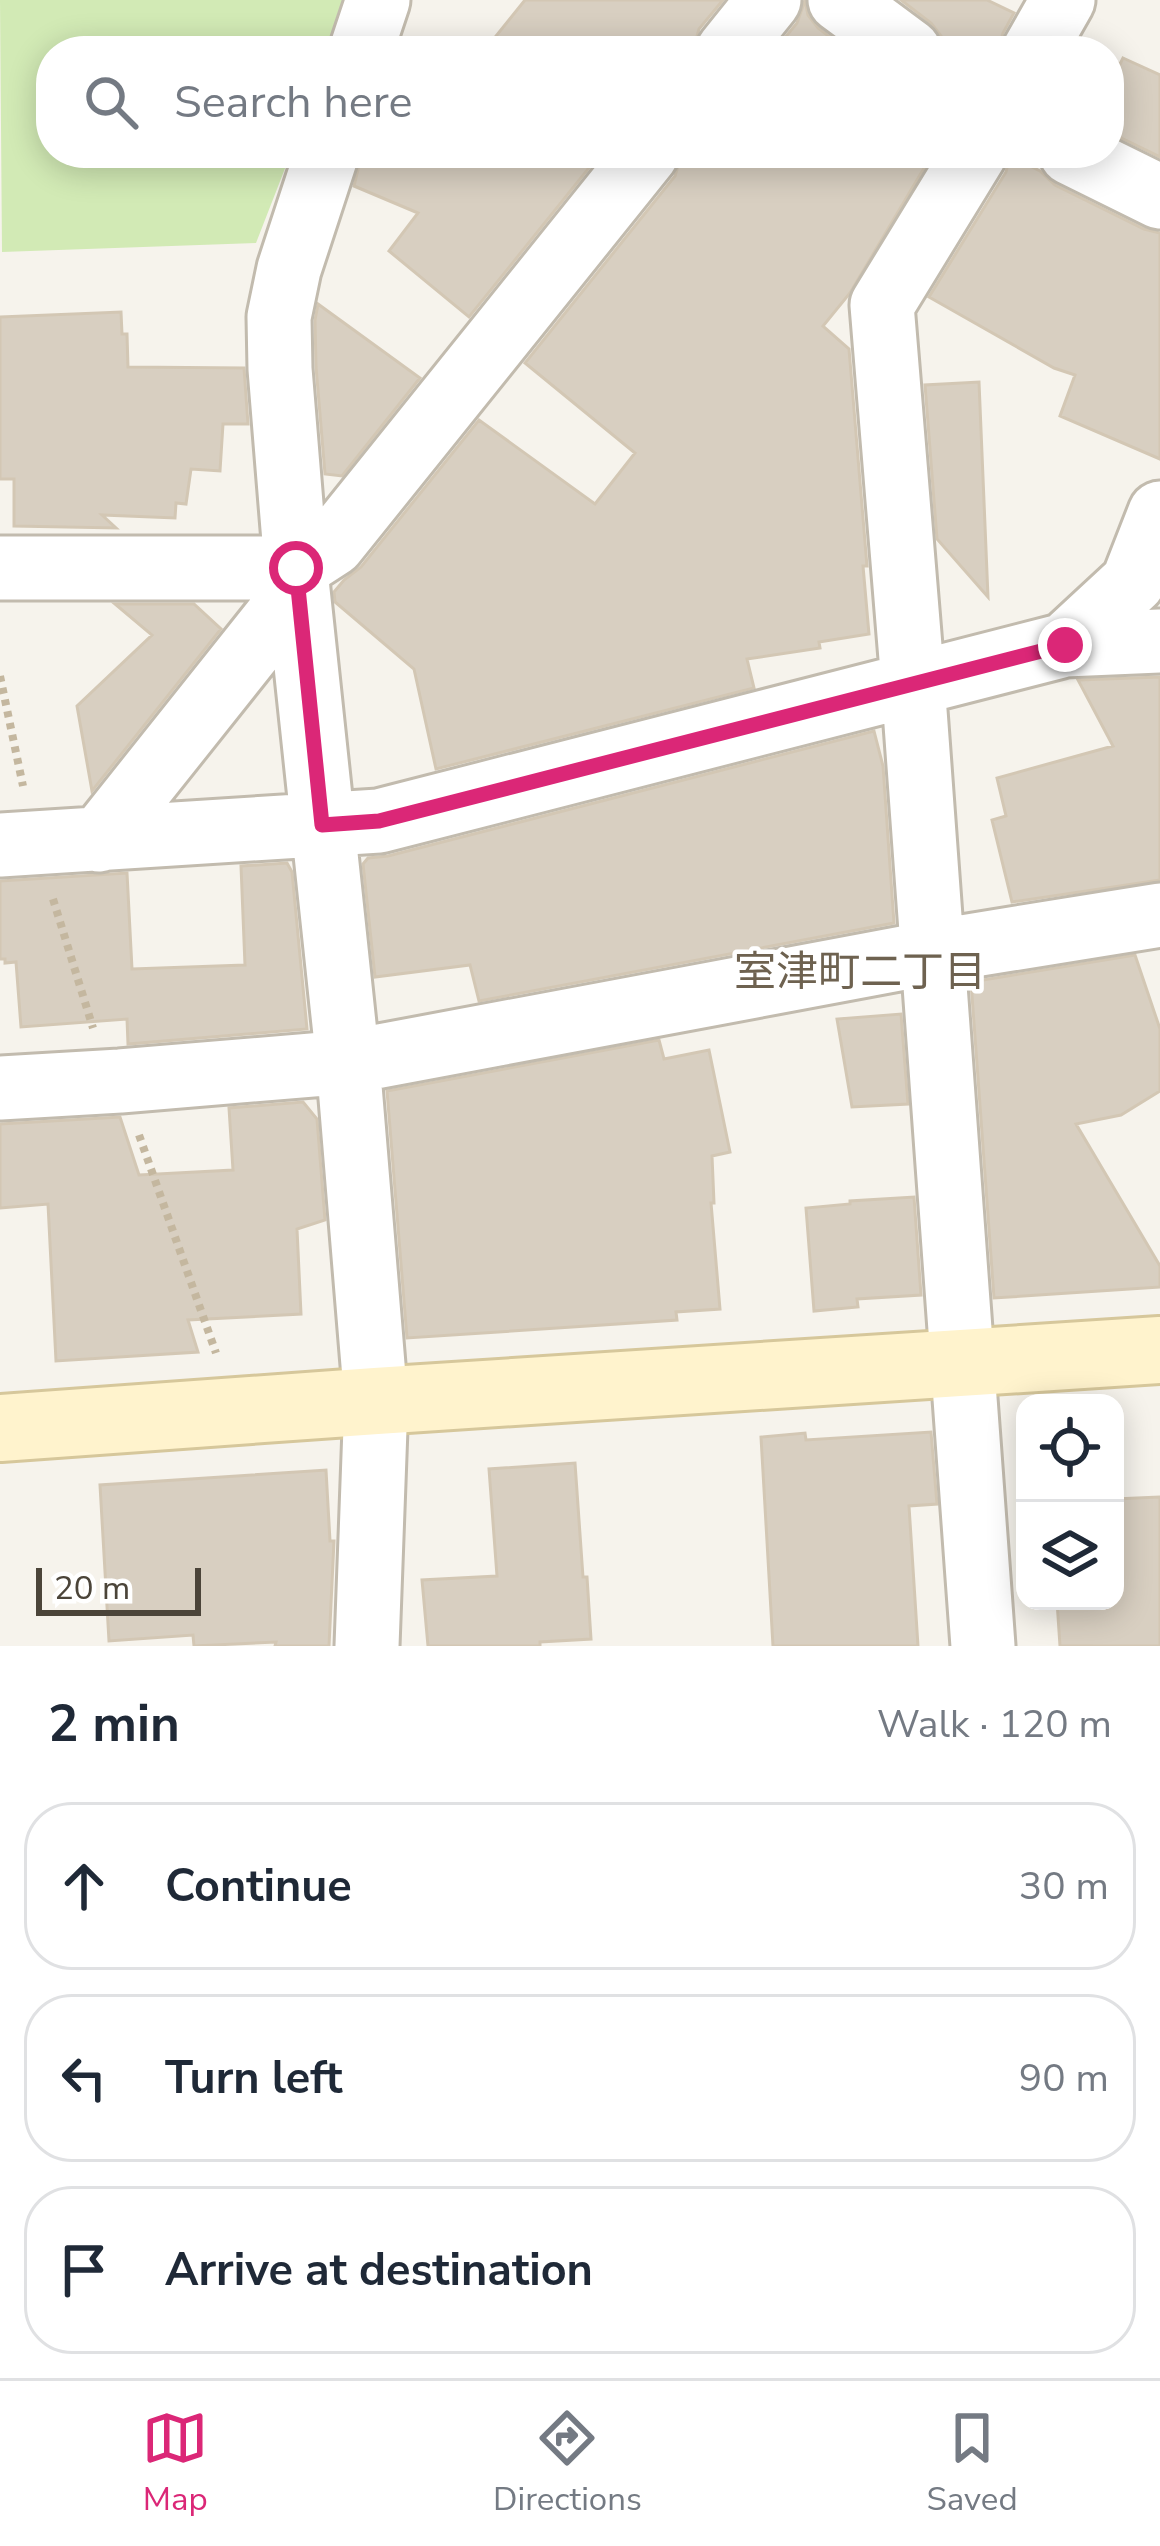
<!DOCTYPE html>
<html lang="en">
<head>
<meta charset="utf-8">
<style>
  body { margin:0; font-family:"Nunito Sans","Noto Sans JP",sans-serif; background:#f6f6f7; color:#1f2937 }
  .controls { position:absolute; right:36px; bottom:36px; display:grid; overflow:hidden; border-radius:24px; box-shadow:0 6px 30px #0003 }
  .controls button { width:108px; height:108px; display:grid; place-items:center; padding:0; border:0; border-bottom:3px solid #e0e1e3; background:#fff; color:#1f2937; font:60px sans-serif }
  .scale { position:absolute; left:36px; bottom:30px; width:165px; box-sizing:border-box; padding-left:12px; border:6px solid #4b4439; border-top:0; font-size:33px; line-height:42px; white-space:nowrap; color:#4b4439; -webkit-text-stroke:9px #fff; paint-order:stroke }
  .stop { position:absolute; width:36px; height:36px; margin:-27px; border:9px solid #db2777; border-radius:50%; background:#fff }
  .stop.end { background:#db2777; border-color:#fff; box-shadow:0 3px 12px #0008 }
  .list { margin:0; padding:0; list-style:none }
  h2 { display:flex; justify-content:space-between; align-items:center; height:156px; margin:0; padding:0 48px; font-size:51px }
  h2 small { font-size:39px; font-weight:400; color:#747a83 }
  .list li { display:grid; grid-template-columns:78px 1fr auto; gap:36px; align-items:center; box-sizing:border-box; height:168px; margin:0 24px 24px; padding:0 24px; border:3px solid #e0e1e3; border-radius:48px }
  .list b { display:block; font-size:45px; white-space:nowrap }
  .list em { font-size:39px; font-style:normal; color:#747a83 }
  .icon { flex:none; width:66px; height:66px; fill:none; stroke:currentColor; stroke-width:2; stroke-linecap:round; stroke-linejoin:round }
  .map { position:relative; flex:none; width:1160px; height:1646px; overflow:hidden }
  .search { position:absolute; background:#fff; box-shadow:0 6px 30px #0003; left:36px; right:36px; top:36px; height:132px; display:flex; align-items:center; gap:30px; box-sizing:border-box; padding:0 42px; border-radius:48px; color:#747a83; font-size:45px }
  .sheet { height:732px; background:#fff }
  nav { display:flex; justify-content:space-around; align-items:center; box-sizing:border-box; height:168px; border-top:3px solid #e0e1e3; background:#fff; font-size:33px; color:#747a83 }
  nav a { display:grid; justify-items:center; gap:6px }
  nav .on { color:#db2777 }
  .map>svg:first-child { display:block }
  .green { fill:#d2eab5 }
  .building { fill:#d8cfc1; stroke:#d3c7b4; stroke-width:3 }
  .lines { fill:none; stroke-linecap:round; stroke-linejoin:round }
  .street-casing { stroke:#c2bbae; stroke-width:69 }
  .secondary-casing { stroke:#d6c79b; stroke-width:72 }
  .path { stroke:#c4b79f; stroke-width:8; stroke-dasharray:6 6; stroke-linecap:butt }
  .street { stroke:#fff; stroke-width:63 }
  .secondary { stroke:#fff3cd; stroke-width:66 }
  .route { stroke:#db2777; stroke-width:15 }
  .labels { text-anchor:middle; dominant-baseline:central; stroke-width:9; stroke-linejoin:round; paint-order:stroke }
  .neighbourhood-label { font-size:42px; fill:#6e6250; stroke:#fff }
</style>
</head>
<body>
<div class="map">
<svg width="1160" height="1646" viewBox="0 0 1160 1646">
  <rect width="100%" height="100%" fill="#f6f3ec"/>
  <!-- green -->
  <path class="green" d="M0 0H351L331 51H51V153H291L256 243 2 252Z"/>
  <!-- building -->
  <path class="building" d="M525 0H723L699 29 693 51H484Z
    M805 0 808 15 818 28 848 51H774L797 23Z
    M901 0H987L1014 13 1003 33 998 51H944L941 36 931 23Z
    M1123 58 1160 75V157L1109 132V59L1120 64Z
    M362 153H601L469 317 389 251 418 213 354 186Z
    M682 153H933L850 293 823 326 849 349 867 566H863L869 634 819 642 820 648 747 659 754 688 436 769 414 669 335 602 334 592 344 580 361 567 479 420 595 504 635 453 525 363 675 176Z
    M1010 156 1040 171 1055 185 1144 229 1160 233V459L1060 416 1075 375 1054 368 929 297 1006 172Z
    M318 304 420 378 342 476 325 474 316 367 315 320Z
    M121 312 122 334H127L128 367 244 368 248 424H223L220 471 191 469 186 504 176 503 175 518 102 515 116 528 14 526V479H0V317Z
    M979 382 988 597 937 539 925 385Z
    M115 604H194L221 629 92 791 77 706 152 635Z
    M1160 677V880L1012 902 992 820 1006 816 997 778 1113 746 1078 680Z
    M874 731 883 766 894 923 479 1001 470 965 375 977 363 864 368 858 388 856Z
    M287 863 292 872 307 1029 128 1044 127 1019 21 1027 16 962 5 963V959H0V881L127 873 132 969 245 965 241 866Z
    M1135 955 1160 1029V1091L1121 1115 1076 1124 1160 1266V1287L994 1298 971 982Z
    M901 1014 908 1104 852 1107 837 1019Z
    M659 1040 664 1059 709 1050 730 1152 712 1156 714 1203H711L720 1309 676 1312 677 1320 407 1338 387 1091Z
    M303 1102 317 1119 325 1220 297 1229 301 1314 188 1320 198 1352 56 1361 48 1204 0 1208V1124L120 1117 139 1175 233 1170 229 1108Z
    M914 1197 921 1295 857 1299 858 1307 814 1311 806 1208 850 1204V1201Z
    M931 1432 937 1504 909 1506 918 1646H773L761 1437 805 1433 806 1440Z
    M575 1463 583 1577H587L591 1639 540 1642V1646H428L422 1580 497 1576 489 1469Z
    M326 1470 330 1541H334L329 1646H275L276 1642 194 1646 193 1635 109 1641 100 1485Z
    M1160 1497V1646H1060L1057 1601H1115V1499Z"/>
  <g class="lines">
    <defs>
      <path id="street" d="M840 0 909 51
        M361 51 378 0
        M728 51 769 0
        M1034 51 1063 0
        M327 153 289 269 279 317 280 369 298 590 348 1062 376 1401 367 1646
        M975 153 882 305 913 683 983 1646
        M1071 153 1160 197
        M0 568H296L333 544 647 153
        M1065 645 1133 582 1160 513
        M99 840 298 590
        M0 845 379 821 1065 645 1160 641
        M0 1088 120 1081 348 1062 962 947 1160 915"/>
      <path id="secondary" d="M0 1428 376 1401 1160 1350"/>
    </defs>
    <!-- street casing -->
    <use href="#street" class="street-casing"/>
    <!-- secondary casing -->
    <use href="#secondary" class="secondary-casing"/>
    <!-- path -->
    <path class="path" d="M0 676 23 786
      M53 899 93 1028
      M139 1135 216 1353"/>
    <!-- street -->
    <use href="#street" class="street"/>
    <!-- secondary -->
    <use href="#secondary" class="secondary"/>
  </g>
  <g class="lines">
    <!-- route -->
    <path class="route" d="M296 568 322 825 379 821 1065 645"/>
  </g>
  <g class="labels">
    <!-- neighbourhood labels -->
    <g class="neighbourhood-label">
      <text x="860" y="972">室津町二丁目</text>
    </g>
  </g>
</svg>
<div class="controls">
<button><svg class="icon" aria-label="locate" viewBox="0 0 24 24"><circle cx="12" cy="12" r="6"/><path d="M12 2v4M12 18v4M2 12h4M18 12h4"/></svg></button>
<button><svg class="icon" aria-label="layers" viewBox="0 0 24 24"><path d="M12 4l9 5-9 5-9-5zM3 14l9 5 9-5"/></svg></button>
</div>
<div class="scale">20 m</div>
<div class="stop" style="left:296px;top:568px"></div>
<div class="stop end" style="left:1065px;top:645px"></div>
<div class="search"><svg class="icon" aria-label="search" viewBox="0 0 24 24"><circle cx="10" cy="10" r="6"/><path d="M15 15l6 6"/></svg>Search here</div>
</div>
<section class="sheet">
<h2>2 min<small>Walk · 120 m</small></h2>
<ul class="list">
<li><svg class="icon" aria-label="ahead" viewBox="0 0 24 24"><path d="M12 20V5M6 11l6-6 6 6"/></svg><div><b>Continue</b></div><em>30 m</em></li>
<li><svg class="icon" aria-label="left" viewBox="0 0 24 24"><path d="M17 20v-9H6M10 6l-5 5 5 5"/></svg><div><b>Turn left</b></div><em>90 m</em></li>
<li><svg class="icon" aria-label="arrive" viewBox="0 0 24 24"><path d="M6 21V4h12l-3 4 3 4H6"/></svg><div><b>Arrive at destination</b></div></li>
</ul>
</section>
<nav>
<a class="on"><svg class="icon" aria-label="map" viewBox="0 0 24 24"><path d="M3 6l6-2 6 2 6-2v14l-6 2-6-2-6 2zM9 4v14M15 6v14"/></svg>Map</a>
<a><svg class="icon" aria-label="directions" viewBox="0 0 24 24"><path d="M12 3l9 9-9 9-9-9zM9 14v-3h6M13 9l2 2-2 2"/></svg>Directions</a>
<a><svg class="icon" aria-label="saved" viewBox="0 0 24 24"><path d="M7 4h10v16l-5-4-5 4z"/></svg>Saved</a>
</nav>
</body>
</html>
